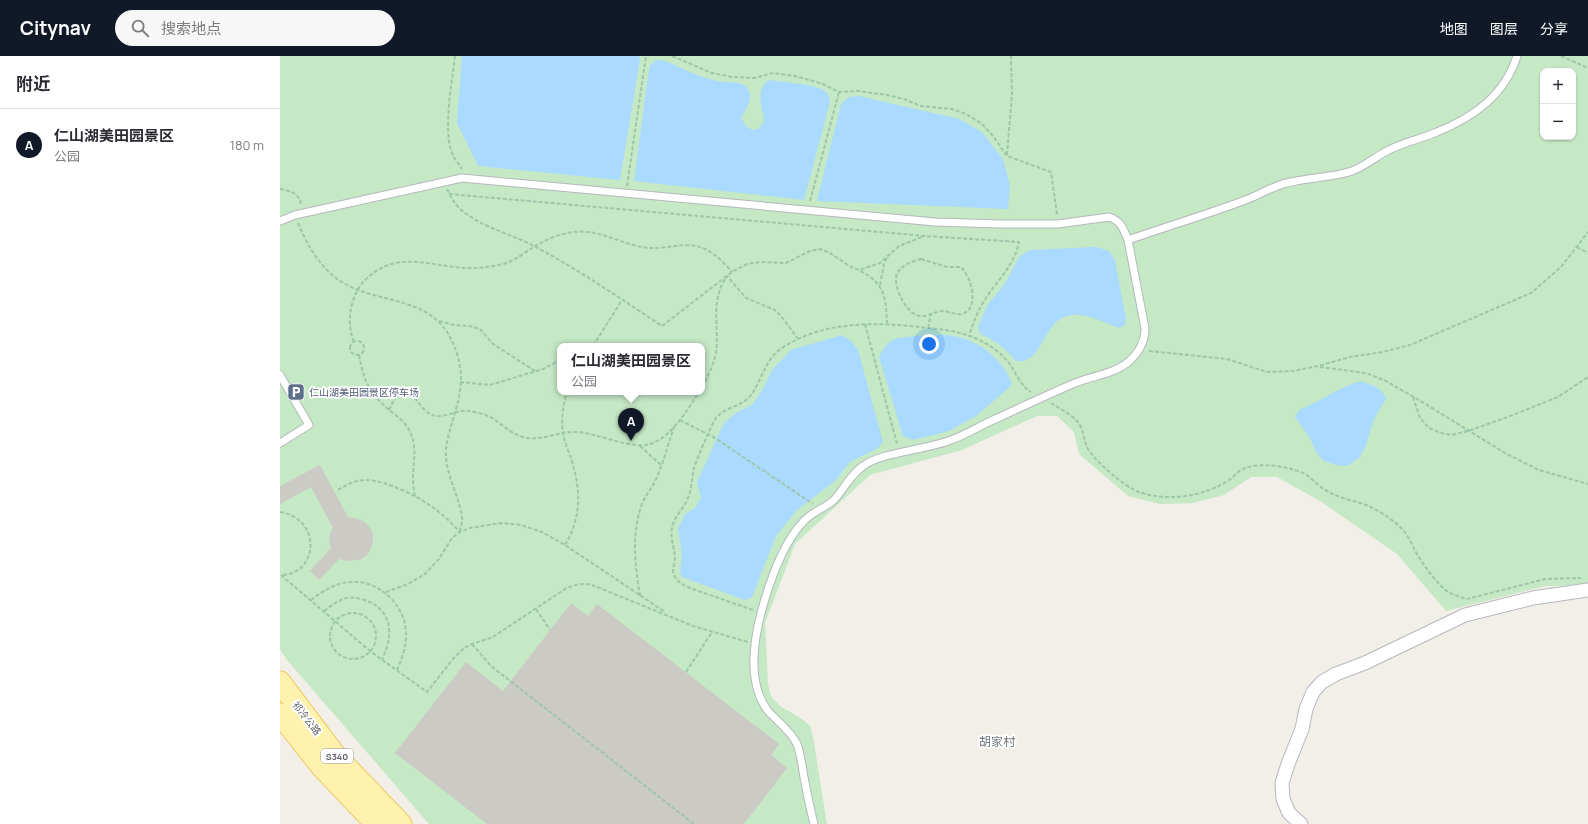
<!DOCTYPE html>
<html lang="zh">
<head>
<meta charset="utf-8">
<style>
  body { margin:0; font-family:Manrope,"Noto Sans SC",sans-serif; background:#f7f7f7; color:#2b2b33 }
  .controls { position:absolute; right:12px; top:12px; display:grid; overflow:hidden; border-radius:8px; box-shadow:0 1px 3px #0004 }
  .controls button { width:36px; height:36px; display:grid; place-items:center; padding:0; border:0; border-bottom:1px solid #e1e1e2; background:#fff; color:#2b2b33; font:20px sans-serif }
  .you { position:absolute; left:649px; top:288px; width:14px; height:14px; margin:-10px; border:3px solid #fff; border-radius:50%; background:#1a73e8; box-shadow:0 0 0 6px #1a73e833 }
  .badge { display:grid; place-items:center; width:26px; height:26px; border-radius:50%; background:#111827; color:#fff; font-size:13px; font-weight:700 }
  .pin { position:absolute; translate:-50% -33px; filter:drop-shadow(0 1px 2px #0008) }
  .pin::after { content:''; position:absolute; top:21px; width:14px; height:12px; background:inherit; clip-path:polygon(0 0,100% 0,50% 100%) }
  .popup { position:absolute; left:277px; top:287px; width:148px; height:52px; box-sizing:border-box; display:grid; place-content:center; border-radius:8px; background:#fff; filter:drop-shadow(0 1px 3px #0005); font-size:13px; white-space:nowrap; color:#7c7c81 }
  .popup b { font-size:15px; color:#2b2b33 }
  .popup::after { content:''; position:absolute; left:50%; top:100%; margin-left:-8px; border:8px solid transparent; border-top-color:#fff }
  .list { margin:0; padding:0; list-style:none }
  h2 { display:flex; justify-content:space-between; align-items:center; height:52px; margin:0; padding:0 16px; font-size:17px }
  h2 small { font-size:13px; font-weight:400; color:#7c7c81 }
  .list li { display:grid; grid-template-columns:26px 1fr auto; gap:12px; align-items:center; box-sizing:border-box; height:72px; padding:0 16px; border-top:1px solid #e1e1e2 }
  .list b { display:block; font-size:15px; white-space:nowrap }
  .list p { margin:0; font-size:13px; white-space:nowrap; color:#7c7c81 }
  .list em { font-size:13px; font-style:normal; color:#7c7c81 }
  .icon { flex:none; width:22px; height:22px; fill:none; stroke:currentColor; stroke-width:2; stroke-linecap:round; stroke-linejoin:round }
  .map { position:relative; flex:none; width:1308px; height:768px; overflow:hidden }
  header { display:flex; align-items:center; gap:24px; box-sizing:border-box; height:56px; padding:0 20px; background:#111827; color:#fff }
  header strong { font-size:19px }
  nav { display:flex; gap:22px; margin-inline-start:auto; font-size:14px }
  .search { width:280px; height:36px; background:#f7f7f7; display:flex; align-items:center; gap:10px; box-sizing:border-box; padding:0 14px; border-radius:22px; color:#7c7c81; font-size:15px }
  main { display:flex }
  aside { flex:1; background:#fff }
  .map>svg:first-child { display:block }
  .green { fill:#c5e8c5; fill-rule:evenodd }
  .water { fill:#aadaff }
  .building { fill:#cccac5 }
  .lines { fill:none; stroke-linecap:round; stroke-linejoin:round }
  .lane-casing { stroke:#b5b8bc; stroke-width:9 }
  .street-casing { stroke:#b5b8bc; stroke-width:15 }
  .primary-casing { stroke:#f2c960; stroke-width:23 }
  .path { stroke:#9cc7a9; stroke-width:2; stroke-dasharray:4 2; stroke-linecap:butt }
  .lane { stroke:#fff; stroke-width:7 }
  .street { stroke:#fff; stroke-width:13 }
  .primary { stroke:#fff2af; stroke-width:21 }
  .labels { text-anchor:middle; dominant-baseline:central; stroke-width:3.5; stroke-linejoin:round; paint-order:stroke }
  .shield { fill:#fff; stroke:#8f9295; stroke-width:1 }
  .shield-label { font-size:9px; font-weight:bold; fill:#5f6368 }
  .service-label { font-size:10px; fill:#4e5e75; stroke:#fff; text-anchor:start }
  .street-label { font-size:10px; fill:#5f6368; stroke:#fff }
  .quarter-label { font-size:12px; fill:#70757a; stroke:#fff }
</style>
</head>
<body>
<header>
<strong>Citynav</strong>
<div class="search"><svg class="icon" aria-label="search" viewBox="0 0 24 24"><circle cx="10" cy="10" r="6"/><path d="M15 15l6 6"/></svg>搜索地点</div>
<nav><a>地图</a><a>图层</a><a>分享</a></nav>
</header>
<main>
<aside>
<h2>附近<small></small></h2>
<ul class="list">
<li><span class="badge">A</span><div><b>仁山湖美田园景区</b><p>公园</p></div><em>180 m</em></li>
</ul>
</aside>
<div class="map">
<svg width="1308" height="768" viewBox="0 0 1308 768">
  <rect width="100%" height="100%" fill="#f1efe8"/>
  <!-- green -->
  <path class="green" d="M0 0H1308V529L1265 530 1166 555 1117 498 1040 445 997 421H971L944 439 913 447 880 448 848 440 799 398 794 376 777 360H757L682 394 590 419 515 488 485 567 488 628 491 640 500 650 522 663 530 670 533 681 547 768H149L7 604 0 593ZM1263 15H1293V81H1263ZM280 290H422V336H280Z"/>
  <!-- water -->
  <path class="water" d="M182 0H359L360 4 340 124 198 110 177 67Z
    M375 4C387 3 399 12 410 16 418 20 428 22 437 25 446 27 462 24 468 33 474 42 465 55 461 62L466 70 472 74 478 73 484 66C483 52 474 34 489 24 502 26 535 28 545 35 549 38 549 41 550 46L524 144 354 125 368 20 370 10Z
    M579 40 679 63 702 76 723 103 730 129 728 153 537 145 561 48 569 41Z
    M816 191 829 195 835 204 846 263 845 269 839 272C825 267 807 257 792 259 761 262 765 309 736 305 726 293 715 284 700 278L698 271 708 248 724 229 740 200 750 194Z
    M562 279 572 286 578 294 603 386 598 392 570 406 555 425 517 454 496 480 472 541 465 544 402 521 400 516 402 498 398 472 405 458 415 452 421 442 417 426 444 367 456 357 472 349 482 335 492 314 511 294Z
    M637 280C649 280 663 278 674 280 698 284 726 305 732 329L696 360 669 375 633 384 623 380 599 301C610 280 616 282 637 280Z
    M1081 325C1091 329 1103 332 1106 343L1094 363 1085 392 1079 402 1067 410 1056 409 1044 405 1036 396 1030 382 1015 361 1019 354C1040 346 1058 331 1081 325Z"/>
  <!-- building -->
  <path class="building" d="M40 409 68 461 78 463 85 466 90 472 93 478V485L91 492 87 499 82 503 67 505 59 503 39 524 30 515 51 492 49 485 50 478 53 472 31 431 0 448V430Z
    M291 547 308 560 317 548 499 688 491 699 507 712 464 768H207L115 697 186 606 223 635Z"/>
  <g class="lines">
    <defs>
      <path id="lane" d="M0 165 15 159 182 122 655 166 720 168H778L829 161C841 165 843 172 848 184L865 272C865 287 858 298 847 307 833 318 812 320 795 327 767 339 739 352 711 365 698 371 685 379 671 384 646 394 602 396 583 410 570 419 564 433 554 444 545 452 532 456 524 465 497 492 475 565 474 602 473 620 477 641 488 655 498 666 511 675 517 688 521 699 522 710 524 721 527 737 530 752 534 768
        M848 184C888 170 929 158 968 143 981 138 993 130 1007 127 1029 121 1051 122 1072 115 1086 110 1096 100 1109 94 1124 86 1141 83 1157 76 1194 61 1225 39 1237 0
        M0 319 29 369 0 387"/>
      <path id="street" d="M1021 768 1009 757 1003 743 1002 727 1008 708 1022 673 1026 653 1033 636 1042 626 1056 618 1085 607 1185 559 1253 542 1308 534"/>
      <path id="primary" d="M0 626 55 699 121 768
        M0 658 41 710 96 768"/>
    </defs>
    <!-- lane casing -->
    <use href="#lane" class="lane-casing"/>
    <!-- street casing -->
    <use href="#street" class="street-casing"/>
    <!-- primary casing -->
    <use href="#primary" class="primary-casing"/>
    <!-- path -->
    <path class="path" d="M175 0C172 25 163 74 172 97 174 103 179 108 182 113
      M392 0 432 17 452 21 474 22 493 17 515 20 543 28 559 36 578 35 607 39 624 43 641 50 672 53 686 58 702 68 713 80 727 100 771 116 777 159
      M1281 0 1308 12
      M727 99 732 38 731 0
      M347 130 366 0
      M0 133C10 135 19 137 21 148
      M167 133C172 144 178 153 188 159 208 173 233 179 254 190 299 214 340 242 382 270L452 216 467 208 480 206 506 207 530 195 541 193 550 197 571 211 579 214 600 207 619 190 642 181
      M169 138 645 180 739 186C734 210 719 222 706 242 698 253 694 266 689 279
      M530 145 559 36
      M18 167C28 191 42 215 65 228 99 247 144 241 167 276 175 289 180 304 181 319 182 345 169 368 166 393 164 416 179 439 182 461 183 466 180 471 180 476
      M1297 191 1308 197
      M641 203 667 211H681C691 220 701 254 681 258 675 259 668 255 663 255 656 255 651 259 645 260 629 263 617 238 616 225 615 211 630 206 641 203Z
      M580 215C605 227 606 242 607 267
      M600 229 604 208 608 200
      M159 265 174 269 190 270 200 273 213 288 255 315
      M585 268 617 388
      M648 272 651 258
      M70 292a7 7 0 1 1 14 0a7 7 0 1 1-14 0Z
      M74 286C68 272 69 256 74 242 78 231 83 225 92 218 126 191 167 218 206 211 213 210 222 209 229 206 237 203 245 196 252 192 263 185 276 179 288 177 319 170 343 191 371 192 389 193 410 184 427 194 437 199 445 208 452 216
      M313 290 342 244
      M869 295 947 303 987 316 1013 315 1038 310 1070 301 1103 296 1130 289 1251 237 1281 211 1308 176
      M79 299C84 326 89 336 109 354 116 359 125 366 129 374 138 391 133 405 133 422 133 428 134 435 135 441
      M1040 311 1086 317 1106 325 1139 344 1225 397 1259 414 1308 428
      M180 326 210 329 263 313 280 304
      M422 331C428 320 434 309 436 296 439 277 433 255 439 237 440 231 444 225 447 220L466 242 495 254 501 260 518 283
      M1133 341 1140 362 1149 372 1161 377 1172 379 1188 375 1225 362 1278 341 1308 321
      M771 347C779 352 789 357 796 364 804 372 803 382 807 391 813 404 846 432 859 436 888 446 923 441 949 424 954 421 958 415 963 413 978 405 1011 411 1025 418 1033 423 1040 432 1049 436 1061 443 1076 445 1089 450 1101 456 1114 464 1123 474 1130 482 1134 494 1140 503 1144 510 1161 532 1167 535 1173 539 1180 541 1187 543L1265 523 1301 522
      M109 354C114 344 116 336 128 337 139 343 142 357 156 360 167 361 178 353 189 355 196 356 205 358 212 362 222 368 231 378 243 381 261 386 278 375 296 376 318 377 352 394 370 388 391 382 408 353 419 336
      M400 364 435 382 533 448
      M360 390 381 409
      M58 434C66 429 77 423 87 424 107 425 138 440 155 453 164 459 172 468 180 476
      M0 456C43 463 38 519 1 519
      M285 489C302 460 301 434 291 402 288 394 284 385 283 376 281 363 283 349 287 336
      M1 519 90 595 147 636 173 603 184 592 192 588 213 581 285 533C295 528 302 527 312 529L413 570 468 586
      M106 536 128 528 145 518 159 503 172 482 180 476 190 472 221 467 241 469 262 476 285 489 385 556
      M360 540C355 509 351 478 362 448 366 438 373 431 377 421 384 405 388 388 394 371
      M31 544C43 535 55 527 70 526 98 523 127 550 126 579 126 591 122 603 117 614
      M256 553 270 574
      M473 554 407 531C402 528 398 526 395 521 394 519 394 518 393 516 393 511 395 505 395 501 394 490 389 479 393 468 397 457 406 450 409 439 412 430 412 421 414 412 417 403 431 369 436 362 446 350 462 351 471 339 482 324 485 303 502 292 543 265 593 266 640 271 656 273 672 274 687 279 703 284 722 296 731 310 737 319 741 330 751 336
      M44 555C51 550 57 545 66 542 72 541 78 542 84 544 113 553 114 580 102 603
      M50 580a23 23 0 1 1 46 0a23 23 0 1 1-46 0Z
      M192 588 211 610 414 768
      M406 616 432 576"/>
    <!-- lane -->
    <use href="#lane" class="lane"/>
    <!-- street -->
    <use href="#street" class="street"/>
    <!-- primary -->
    <use href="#primary" class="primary"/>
  </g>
  <!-- icons -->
  <defs>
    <symbol id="parking-square" viewBox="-11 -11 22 22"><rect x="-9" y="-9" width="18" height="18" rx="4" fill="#5c6f8a" stroke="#fff"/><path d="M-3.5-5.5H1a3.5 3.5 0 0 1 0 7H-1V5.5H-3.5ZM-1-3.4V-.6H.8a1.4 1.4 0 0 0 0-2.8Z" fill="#fff"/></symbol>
  </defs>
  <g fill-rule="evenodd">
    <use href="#parking-square" x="6" y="326" width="20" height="20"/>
  </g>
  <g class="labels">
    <!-- shield labels -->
    <rect class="shield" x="41" y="693" width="32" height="14" rx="3"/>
    <g class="shield-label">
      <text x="57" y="700">S340</text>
    </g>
    <!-- service labels -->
    <g class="service-label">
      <text x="29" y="336">仁山湖美田园景区停车场</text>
    </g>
    <!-- street labels -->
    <g class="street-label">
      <text transform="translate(27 662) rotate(52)">祁冷公路</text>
    </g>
    <!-- quarter labels -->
    <g class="quarter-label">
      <text x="717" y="685">胡家村</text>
    </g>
  </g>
</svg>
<div class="controls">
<button>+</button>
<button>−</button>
</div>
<div class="you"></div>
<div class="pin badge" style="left:351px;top:385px">A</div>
<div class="popup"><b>仁山湖美田园景区</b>公园</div>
</div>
</main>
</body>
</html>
